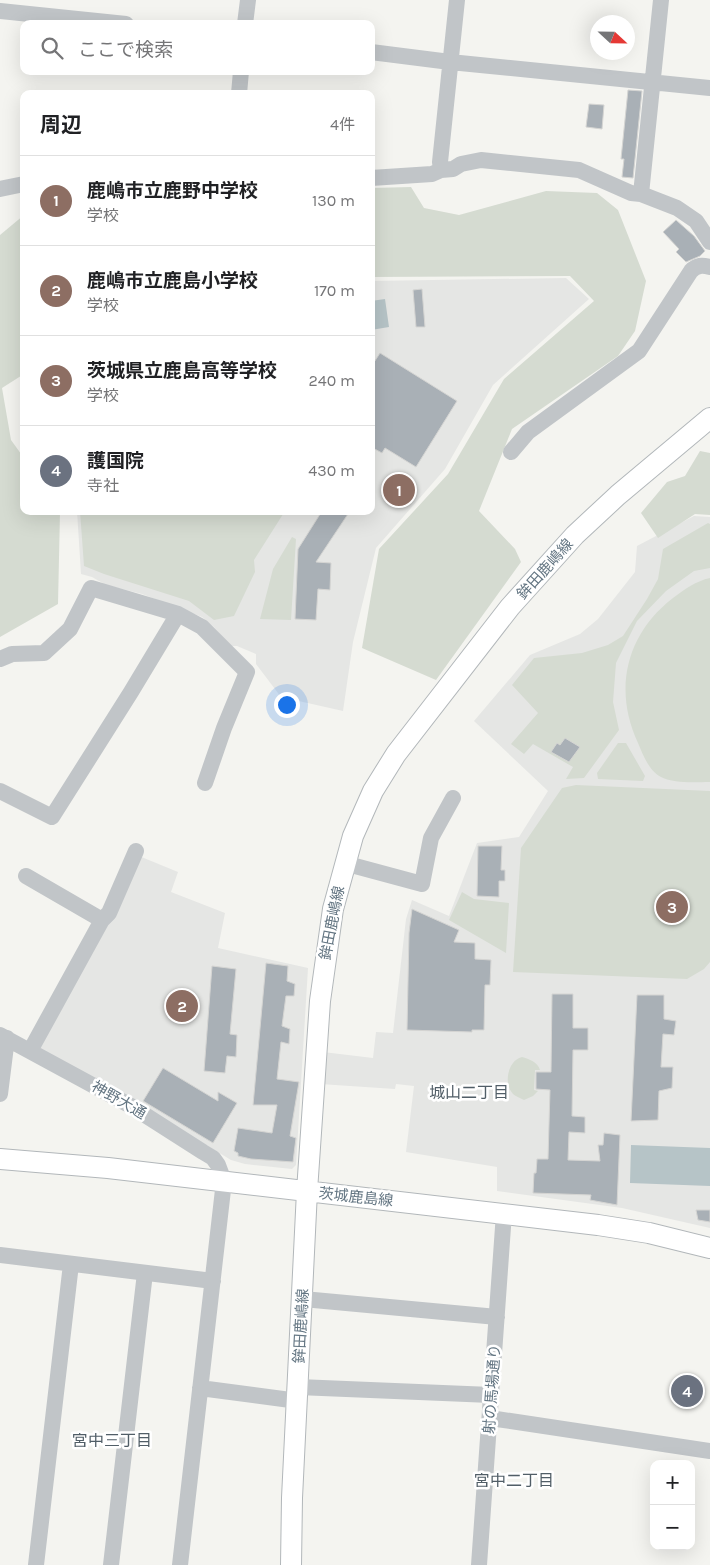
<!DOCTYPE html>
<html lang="ja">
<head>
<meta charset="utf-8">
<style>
  body { margin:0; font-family:Karla,"Noto Sans JP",sans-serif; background:#f6f6f6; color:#202124 }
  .controls { position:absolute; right:15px; bottom:15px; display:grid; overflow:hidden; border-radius:10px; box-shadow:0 5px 20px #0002 }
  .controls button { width:45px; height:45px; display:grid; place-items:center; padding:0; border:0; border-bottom:1px solid #e0e0e0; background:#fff; color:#202124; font:25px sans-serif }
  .compass { position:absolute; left:590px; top:15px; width:45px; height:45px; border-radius:50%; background:#fff; box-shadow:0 5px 20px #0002; rotate:112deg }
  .you { position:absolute; left:286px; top:704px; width:18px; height:18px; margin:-12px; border:4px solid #fff; border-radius:50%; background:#1a73e8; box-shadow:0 0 0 8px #1a73e833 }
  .badge { display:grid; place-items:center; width:32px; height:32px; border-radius:50%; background:#e6451f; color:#fff; font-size:16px; font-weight:700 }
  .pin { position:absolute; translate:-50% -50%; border:2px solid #fff; box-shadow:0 1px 5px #0006 }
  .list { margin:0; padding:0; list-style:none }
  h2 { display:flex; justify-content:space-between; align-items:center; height:65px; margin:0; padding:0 20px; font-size:21px }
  h2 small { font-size:16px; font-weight:400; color:#757577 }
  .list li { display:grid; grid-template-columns:32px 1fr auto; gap:15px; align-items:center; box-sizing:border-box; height:90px; padding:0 20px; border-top:1px solid #e0e0e0 }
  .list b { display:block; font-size:19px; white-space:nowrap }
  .list p { margin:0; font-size:16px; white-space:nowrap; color:#757577 }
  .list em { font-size:16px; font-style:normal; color:#757577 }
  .icon { flex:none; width:28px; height:28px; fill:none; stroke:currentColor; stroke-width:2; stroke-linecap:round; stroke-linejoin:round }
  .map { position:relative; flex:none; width:710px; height:1565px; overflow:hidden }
  .search { position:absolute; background:#fff; box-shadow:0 5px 20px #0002; left:20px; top:20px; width:355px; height:55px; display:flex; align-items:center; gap:12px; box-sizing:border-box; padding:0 18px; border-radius:10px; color:#757577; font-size:19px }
  .panel { position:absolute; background:#fff; box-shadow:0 5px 20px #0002; left:20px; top:90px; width:355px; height:425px; border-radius:10px }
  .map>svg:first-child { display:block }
  .built { fill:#e5e6e4 }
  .green { fill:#d5dbd1 }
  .water { fill:#b6c4c7 }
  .building { fill:#a9b0b6; stroke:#d5d5d3 }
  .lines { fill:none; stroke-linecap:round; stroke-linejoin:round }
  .major-casing { stroke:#b2b7ba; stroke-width:22 }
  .minor { stroke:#c1c5c8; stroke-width:16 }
  .major { stroke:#fff; stroke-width:20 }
  .labels { text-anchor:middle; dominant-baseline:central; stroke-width:5; stroke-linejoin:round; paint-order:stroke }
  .street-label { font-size:15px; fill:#637582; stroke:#fff }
  .neighbourhood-label { font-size:16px; fill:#515e67; stroke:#fff }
</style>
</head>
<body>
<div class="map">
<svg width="710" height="1565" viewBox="0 0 710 1565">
  <rect width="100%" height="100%" fill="#f4f4f0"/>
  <!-- built -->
  <path class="built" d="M566 278 589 299 493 385 445 469 376 548 353 642 343 711 281 697 256 664V654L237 646H230L214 627 202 617 142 594 106 585 92 577 81 574 77 511H371V281Z
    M694 516 710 517V1228L622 1208 497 1191V1167L406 1152 414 1086 396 1084 395 1089 320 1084 323 1052 373 1058 376 1032 393 1033 406 919 412 900 449 916 477 843 519 837 548 791 474 721 530 655 580 634 598 619 635 572 637 546Z
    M139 856 178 872 171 892 225 913 218 948 308 968 296 1165 292 1169 245 1164 231 1160 140 1105 35 1049Z"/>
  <!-- green -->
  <path class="green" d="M411 187 424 208 459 215 546 191 597 193 618 210 646 281 635 331 618 356 512 429 479 511 515 549 521 562 436 680 362 648 379 549 448 474 504 379 594 301 570 276 371 277V188Z
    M24 215V374L2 388 11 440 24 458V511L60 512 58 604 0 637V235Z
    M700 451 710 453V515L695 514 658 538 641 513 667 482 685 476Z
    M80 511H285L254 560 255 572 234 616 214 620 189 601 104 574 84 566Z
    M708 523 710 524V568L694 571 666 591 637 621 616 663 613 702 619 730 584 778 566 779 573 767 533 744 524 754 511 744 538 713 512 685 534 658 582 653 608 645 623 636 647 599 658 579 663 549Z
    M292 537 296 539 291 620 260 619 273 569Z
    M710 578V782C695 782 675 784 661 777 649 771 643 755 638 743 613 690 626 634 673 598 685 589 696 581 710 578Z
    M618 743H626L645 776 643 781 598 779 597 773Z
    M576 785 710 791V962L704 969 687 979 513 972 521 848 562 788Z
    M462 892 474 899 509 903 506 953 449 920Z
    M522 1057C529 1059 538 1062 540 1070H535L534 1090 538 1091 533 1096 524 1100C520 1098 515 1096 513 1094 503 1084 508 1060 522 1057Z"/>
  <!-- water -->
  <path class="water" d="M385 299 389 327 371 330V301Z
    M631 1145 710 1148V1186L630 1183Z"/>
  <!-- building -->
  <path class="building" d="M628 90 642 91 633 178 622 177 624 159H621Z
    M589 104 604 105 602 129 586 127Z
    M676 220 694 236 705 251 700 256 686 262 676 252 679 249 663 232Z
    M422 289 425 327H416L413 290Z
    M380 353 457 401 416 467 385 448 382 453 371 447V367Z
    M322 511H350L316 562 331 563 330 590 318 589 316 620 295 619 298 549Z
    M565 738 580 747 569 762 551 752 557 743 560 745Z
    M478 846H502L501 870H505V881H499V897L477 896Z
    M412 909 459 930 454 942 475 943V959L491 960 490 985H485L484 1030H472V1032L407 1030 409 933Z
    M266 963 288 966 287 981 295 984 294 996H286L282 1026 290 1029 289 1044 281 1042 277 1079 299 1082 290 1136 296 1138 293 1162 251 1159 238 1156V1153L234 1151 238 1128 272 1133 277 1105H253Z
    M212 966 236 969 230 1034 237 1035 236 1057 227 1056 225 1073 204 1071Z
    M552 994H573V1028H588V1050H573L572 1116 585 1117V1133L569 1132 568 1160 600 1161 598 1145H603L604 1133 620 1135 617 1205 590 1200 591 1195 533 1193 534 1173H536L537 1159H548L550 1090 536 1089V1072H551Z
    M637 995H664V1019L676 1021 674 1035 663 1034 661 1067H673L672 1088 659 1091 658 1120 631 1121Z
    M163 1068 218 1101V1092L237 1103 213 1143 143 1101Z
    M696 1210H710V1222L698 1220Z"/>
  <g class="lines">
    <defs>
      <path id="major" d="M0 1159 108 1168 598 1225 649 1233 710 1248
        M291 1565 292 1498 307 1191 320 1001 333 909 353 836 373 791 396 754 510 607 575 535 618 495 710 418"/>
    </defs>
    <!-- major casing -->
    <use href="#major" class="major-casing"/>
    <!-- minor -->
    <path class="minor" d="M0 11 126 24
      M245 24 248 0
      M371 52 450 62 710 88
      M239 94 241 71
      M441 170 440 162 457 0
      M371 178 432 174 441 170 453 169 461 164 481 160 579 170 631 193 641 194 677 208 696 221 710 242
      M0 189 24 184
      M641 194 661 0
      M511 452 528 432 639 351 691 271C697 265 702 265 710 267
      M0 659 12 654 44 653 70 629 91 588 178 614 202 627 247 672 224 728 205 783
      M0 791 52 817 131 692 178 614
      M344 863 422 884 431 838 453 798
      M26 876 102 920
      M0 1035 131 1106 203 1152 213 1158 218 1165 224 1181 180 1565
      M30 1051 102 920 109 913 136 851
      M0 1094 7 1038
      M0 1255 213 1281
      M303 1299 497 1317
      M298 1387 491 1395
      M200 1388 298 1401
      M490 1418 710 1451
      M36 1565 71 1264
      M111 1565 145 1273
      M479 1565 504 1213"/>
    <!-- major -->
    <use href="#major" class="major"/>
  </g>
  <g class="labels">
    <!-- street labels -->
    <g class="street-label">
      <text transform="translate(545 569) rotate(-48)">鉾田鹿嶋線</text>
      <text transform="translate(332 923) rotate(-79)">鉾田鹿嶋線</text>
      <text transform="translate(119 1100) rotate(30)">神野大通</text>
      <text transform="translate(356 1197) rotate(6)">茨城鹿島線</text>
      <text transform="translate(301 1326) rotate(-87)">鉾田鹿嶋線</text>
      <text transform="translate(492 1389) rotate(-86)">射の馬場通り</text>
    </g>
    <!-- neighbourhood labels -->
    <g class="neighbourhood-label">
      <text x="469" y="1092">城山二丁目</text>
      <text x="112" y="1440">宮中三丁目</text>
      <text x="514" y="1480">宮中二丁目</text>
    </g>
  </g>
</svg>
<div class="controls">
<button>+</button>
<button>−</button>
</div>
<svg class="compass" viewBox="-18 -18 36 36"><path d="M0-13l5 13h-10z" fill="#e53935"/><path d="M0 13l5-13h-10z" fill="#757577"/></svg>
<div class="you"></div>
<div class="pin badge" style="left:399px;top:490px;background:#8d6e63">1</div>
<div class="pin badge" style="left:182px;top:1006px;background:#8d6e63">2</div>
<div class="pin badge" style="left:672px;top:907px;background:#8d6e63">3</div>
<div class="pin badge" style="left:687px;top:1391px;background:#6b7280">4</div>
<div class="search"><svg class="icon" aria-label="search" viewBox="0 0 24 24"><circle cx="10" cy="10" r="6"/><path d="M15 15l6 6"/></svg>ここで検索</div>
<section class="panel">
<h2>周辺<small>4件</small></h2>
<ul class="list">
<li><span class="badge" style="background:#8d6e63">1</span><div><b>鹿嶋市立鹿野中学校</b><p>学校</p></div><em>130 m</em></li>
<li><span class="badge" style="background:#8d6e63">2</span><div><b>鹿嶋市立鹿島小学校</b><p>学校</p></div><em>170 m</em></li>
<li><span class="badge" style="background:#8d6e63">3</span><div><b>茨城県立鹿島高等学校</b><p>学校</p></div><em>240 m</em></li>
<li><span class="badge" style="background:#6b7280">4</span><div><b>護国院</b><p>寺社</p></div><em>430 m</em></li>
</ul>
</section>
</div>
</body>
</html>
